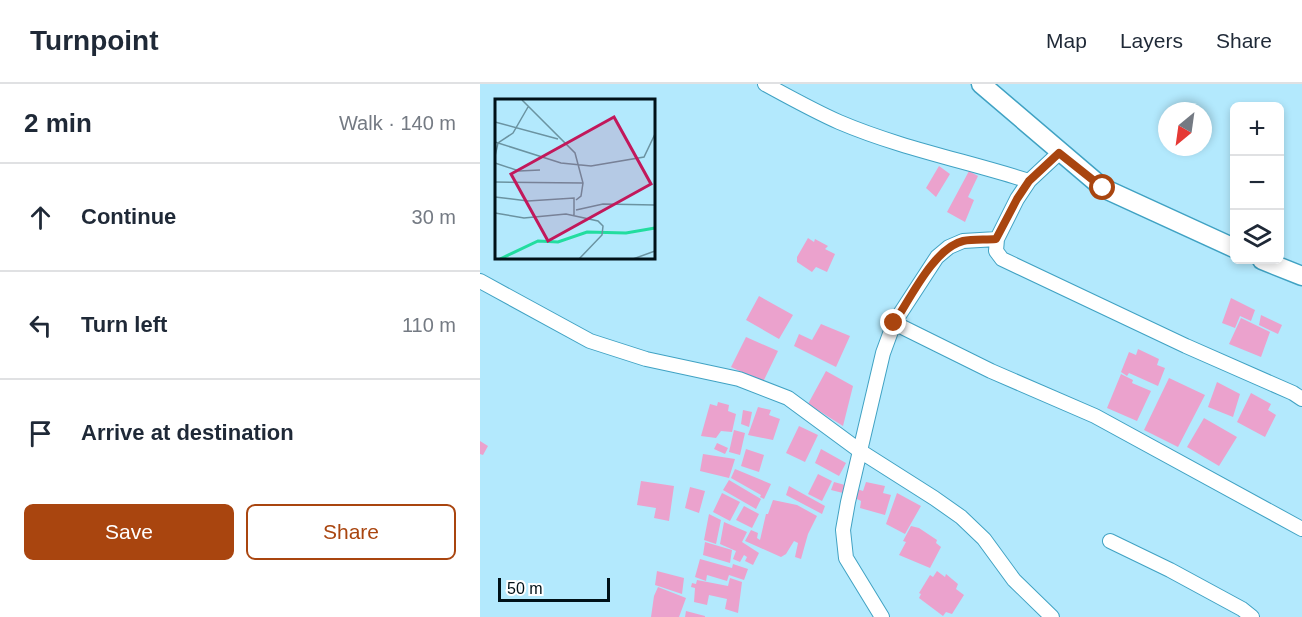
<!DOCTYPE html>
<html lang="en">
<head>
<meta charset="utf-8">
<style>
  body { margin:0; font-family:Arial,sans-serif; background:#f6f6f7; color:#1f2937 }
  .controls { position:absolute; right:18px; top:18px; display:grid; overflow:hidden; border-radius:9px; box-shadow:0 3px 9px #0003 }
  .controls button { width:54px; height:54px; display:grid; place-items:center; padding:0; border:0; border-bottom:2px solid #e0e1e3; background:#fff; color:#1f2937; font:30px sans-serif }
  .compass { position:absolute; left:678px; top:18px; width:54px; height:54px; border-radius:50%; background:#fff; box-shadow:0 3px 9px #0003; rotate:209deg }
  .scale { position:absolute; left:18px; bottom:15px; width:112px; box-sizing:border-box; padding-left:6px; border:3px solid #001118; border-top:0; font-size:16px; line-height:21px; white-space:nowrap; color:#001118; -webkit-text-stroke:4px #fff; paint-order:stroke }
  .stop { position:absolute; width:18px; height:18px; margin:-14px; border:4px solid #a9450f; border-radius:50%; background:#fff }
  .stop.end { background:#a9450f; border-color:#fff; box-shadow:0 2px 6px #0008 }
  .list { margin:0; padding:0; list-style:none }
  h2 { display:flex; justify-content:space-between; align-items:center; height:78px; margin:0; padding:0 24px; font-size:26px }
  h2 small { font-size:20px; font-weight:400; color:#747a83 }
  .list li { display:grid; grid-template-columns:39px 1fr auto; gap:18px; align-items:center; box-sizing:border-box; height:108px; padding:0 24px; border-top:2px solid #e0e1e3 }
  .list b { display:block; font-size:22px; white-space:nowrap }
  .list em { font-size:20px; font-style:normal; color:#747a83 }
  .actions { display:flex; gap:12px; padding:18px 24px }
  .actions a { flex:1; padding:14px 0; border:2px solid #a9450f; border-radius:9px; text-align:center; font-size:21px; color:#a9450f }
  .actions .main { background:#a9450f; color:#fff }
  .icon { flex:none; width:33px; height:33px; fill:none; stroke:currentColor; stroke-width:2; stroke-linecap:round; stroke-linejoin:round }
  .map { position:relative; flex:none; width:822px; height:533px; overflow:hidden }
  header { display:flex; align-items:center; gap:36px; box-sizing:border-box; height:84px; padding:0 30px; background:#fff; border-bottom:2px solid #e0e1e3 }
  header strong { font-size:28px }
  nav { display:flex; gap:33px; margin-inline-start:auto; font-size:21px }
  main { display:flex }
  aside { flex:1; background:#fff }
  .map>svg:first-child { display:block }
  .building { fill:#eba2cd }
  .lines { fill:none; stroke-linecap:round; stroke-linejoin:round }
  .minor-casing { stroke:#40a2c3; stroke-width:16 }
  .secondary-casing { stroke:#40a2c3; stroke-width:21 }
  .minor { stroke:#fff; stroke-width:14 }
  .secondary { stroke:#fff; stroke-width:18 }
  .route { stroke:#a9450f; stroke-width:8 }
  .inset-river { fill:none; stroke:#22dd9f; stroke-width:3 }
  .inset-road { fill:none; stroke:#6b93a1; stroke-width:1.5 }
  .view { fill:#c2185b; fill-opacity:0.15; stroke:#c2185b; stroke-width:3 }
  .inset-edge { fill:none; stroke:#001118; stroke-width:3 }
</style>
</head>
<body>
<header>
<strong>Turnpoint</strong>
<nav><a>Map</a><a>Layers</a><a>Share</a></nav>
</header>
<main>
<aside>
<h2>2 min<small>Walk · 140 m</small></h2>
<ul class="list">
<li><svg class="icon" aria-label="ahead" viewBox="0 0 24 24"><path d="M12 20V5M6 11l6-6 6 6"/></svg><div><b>Continue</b></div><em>30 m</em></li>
<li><svg class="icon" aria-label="left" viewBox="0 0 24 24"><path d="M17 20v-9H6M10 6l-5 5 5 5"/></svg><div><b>Turn left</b></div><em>110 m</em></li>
<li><svg class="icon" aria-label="arrive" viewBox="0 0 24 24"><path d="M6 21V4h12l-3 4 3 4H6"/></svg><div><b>Arrive at destination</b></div></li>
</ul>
<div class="actions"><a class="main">Save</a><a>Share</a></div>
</aside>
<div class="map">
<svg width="822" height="533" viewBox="0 0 822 533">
  <rect width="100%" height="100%" fill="#b3e9fd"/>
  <!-- building -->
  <path class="building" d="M459 82 470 90 456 113 446 104Z
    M489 87 498 92 488 113 494 116 485 138 467 128Z
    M328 154 334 158 335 155 348 162 345 165 355 170 347 188 336 183 332 188 317 178V173Z
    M279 212 313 231 299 255 266 236Z
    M751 214 775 226 771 237 760 232 755 244 742 239Z
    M781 231 802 241 798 250 779 241Z
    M761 234 790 248 781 273 749 260Z
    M341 240 370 252 356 283 314 262 319 250 332 256Z
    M266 253 298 267 283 298 251 283Z
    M658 265 679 275 677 281 685 284 678 302 649 289 647 292 641 288 649 268 656 271Z
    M346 287 373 302 363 342 328 320Z
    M641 290 653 296 652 299 671 307 657 337 627 324Z
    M689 294 725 311 698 363 664 346Z
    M737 298 760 310 753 333 728 323Z
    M771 309 791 320 788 326 796 331 785 353 757 338Z
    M238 318 249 321 248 327 256 330 252 348 241 347 236 354 221 352 230 320 237 322Z
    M278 323 291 326 289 331 300 335 293 356 268 351Z
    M263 326 272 328 269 343 261 340Z
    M724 334 757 353 739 382 707 363Z
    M319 342 338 351 325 378 306 369Z
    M254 346 265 349 260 371 249 368Z
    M0 357 8 362 3 371 0 370Z
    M237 359 248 364 245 370 234 365Z
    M266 365 284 371 279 388 261 382Z
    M341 365 366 379 359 392 335 379Z
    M223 370 255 375 249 394 220 387Z
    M255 385 291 400 284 415 280 413 281 411 251 394Z
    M338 390 352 397 342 417 328 410Z
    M249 396 281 415 276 425 243 406Z
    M161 397 194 402 189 437 174 434 176 424 157 421Z
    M354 398 365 401 363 409 351 406Z
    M386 398 405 402 403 409 411 411 405 431 380 424 381 417 375 414 377 405 383 407Z
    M309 402 345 422 342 430 306 411Z
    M210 403 225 407 219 429 205 424Z
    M242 409 260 418 250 437 233 428Z
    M417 409 441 422 425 450 406 440Z
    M293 416 317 421 337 432 328 450 321 475 315 473 318 459 314 457 306 470 301 473 265 457 271 446 278 449 277 454 280 456 286 430H288Z
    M264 422 279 430 272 444 256 436Z
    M229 430 241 436 236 460 224 456Z
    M244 438 267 448 262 458 279 469 273 481 265 477 267 473 264 471 260 478 253 475 256 467 240 460Z
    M431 442 439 444 457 456 456 459 461 463 450 484 419 471 426 458 423 457Z
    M225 458 252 466 250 479 223 471Z
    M220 475 252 484 253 480 268 485 264 496 249 491 247 497 227 491 226 497 215 493Z
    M177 487 204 494 202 510 175 501Z
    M457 487 465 493 466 490 478 500 476 505 484 511 472 530 466 528 463 532 439 514 441 510 439 509 450 491 453 493Z
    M250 494 262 498 258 529 245 525 247 515 229 511 227 521 214 518 215 504 211 503 212 499 216 500 217 496 248 502Z
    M178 503 206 514 199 533H171L174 512Z
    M206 527 225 532V533H205Z"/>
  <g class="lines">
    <defs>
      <path id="minor" d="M285 0C309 13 334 27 359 38 420 64 486 77 549 97
        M579 69 549 97 537 115 517 155 516 167 522 175 706 262 813 309 822 315
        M0 197 110 257 166 275 259 295 308 314 380 367 454 414 481 433 504 455 534 496 572 533
        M414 239 511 287 615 332 822 445
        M630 457 690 486 762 525 772 533
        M402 533 366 474 363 446 368 418 403 269 414 239 457 173 469 163 483 157 517 155"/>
      <path id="secondary" d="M501 0 623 104 754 164
        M782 176 822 192"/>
    </defs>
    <!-- minor casing -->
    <use href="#minor" class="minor-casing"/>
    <!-- secondary casing -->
    <use href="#secondary" class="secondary-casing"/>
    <!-- minor -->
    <use href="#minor" class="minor"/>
    <!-- secondary -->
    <use href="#secondary" class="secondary"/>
  </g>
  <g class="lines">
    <!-- route -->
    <path class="route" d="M414 239C430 215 454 164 483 157 493 155 506 156 516 155L537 115 549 97 579 69 623 104"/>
  </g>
  <!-- overview -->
  <g transform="translate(15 15)">
    <rect width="160" height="160" fill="#b3e9fd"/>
    <path class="inset-river" d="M5 160 43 142 63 143 92 133 131 134 160 129"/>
    <path class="inset-road" d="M27 1 80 54 88 84 86 97 81 101M0 23 63 40M0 43 66 64 96 67 149 58 160 35M0 57 3 44 18 34 33 8M0 64 24 72 45 71M0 83 88 84M0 98 33 102 79 99V116M81 111 108 105 160 106M0 114 29 119 71 115 103 122 108 127 107 136 84 160M138 160 160 152"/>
    <path class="view" d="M119 18 156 85 53 142 16 75Z"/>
    <rect width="160" height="160" class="inset-edge"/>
  </g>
</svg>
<div class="controls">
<button>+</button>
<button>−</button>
<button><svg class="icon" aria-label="layers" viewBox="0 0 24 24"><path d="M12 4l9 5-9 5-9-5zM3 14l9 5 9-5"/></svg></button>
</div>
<svg class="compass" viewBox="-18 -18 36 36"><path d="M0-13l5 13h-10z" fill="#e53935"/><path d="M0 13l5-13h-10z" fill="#747a83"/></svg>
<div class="scale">50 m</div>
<div class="stop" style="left:623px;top:104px"></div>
<div class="stop end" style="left:414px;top:239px"></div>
</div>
</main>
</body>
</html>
